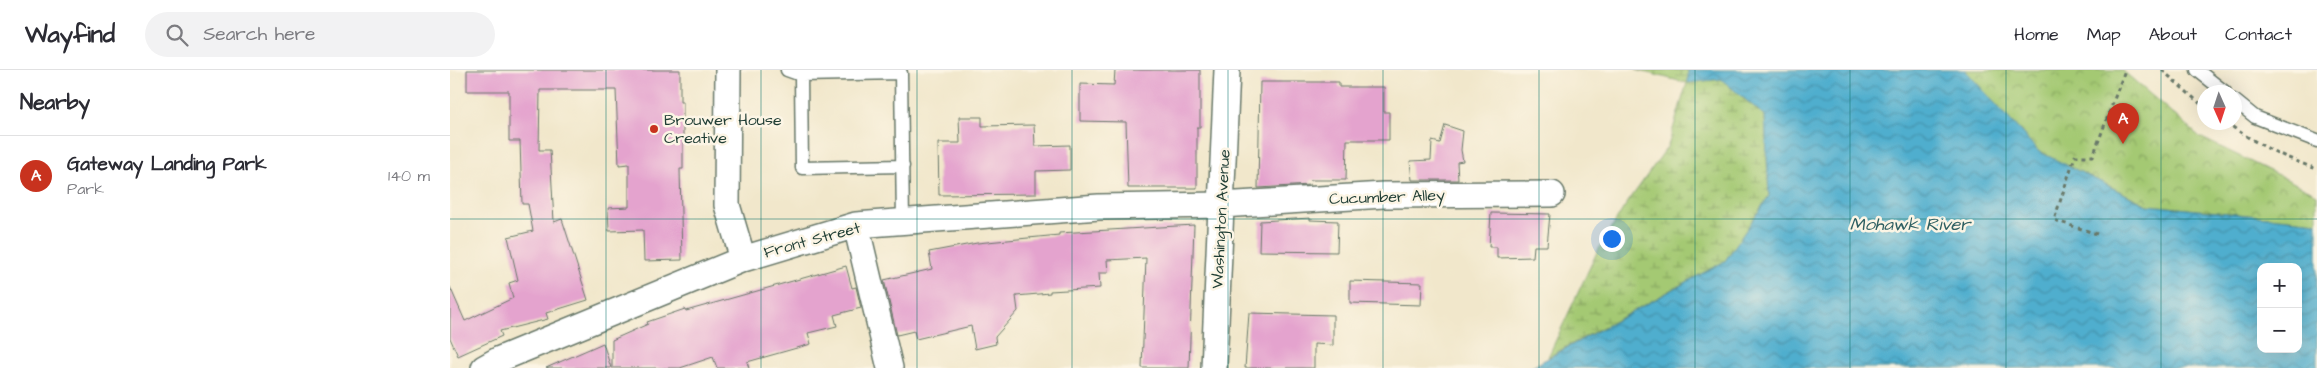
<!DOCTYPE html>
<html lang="en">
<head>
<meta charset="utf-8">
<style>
  body { margin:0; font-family:"Architects Daughter",sans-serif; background:#f2f2f3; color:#2b2b33 }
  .controls { position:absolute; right:15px; bottom:15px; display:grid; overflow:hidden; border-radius:10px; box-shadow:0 5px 20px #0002 }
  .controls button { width:45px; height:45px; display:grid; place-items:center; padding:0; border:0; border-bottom:1px solid #e1e1e2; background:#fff; color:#2b2b33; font:25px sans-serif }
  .compass { position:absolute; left:1747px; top:15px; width:45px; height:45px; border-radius:50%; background:#fff; box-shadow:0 5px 20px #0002; rotate:177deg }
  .you { position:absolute; left:1161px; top:168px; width:18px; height:18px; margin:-12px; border:4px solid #fff; border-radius:50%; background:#1a73e8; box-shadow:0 0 0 8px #1a73e833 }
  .badge { display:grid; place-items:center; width:32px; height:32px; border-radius:50%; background:#c8321e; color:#fff; font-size:16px; font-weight:700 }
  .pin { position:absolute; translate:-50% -41px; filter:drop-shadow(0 1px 2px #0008) }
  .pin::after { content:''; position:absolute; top:26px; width:18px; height:15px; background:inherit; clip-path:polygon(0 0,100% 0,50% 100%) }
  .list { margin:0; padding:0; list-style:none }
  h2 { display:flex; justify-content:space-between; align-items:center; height:65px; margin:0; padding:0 20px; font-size:21px }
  h2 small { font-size:16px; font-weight:400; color:#7c7c81 }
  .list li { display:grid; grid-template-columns:32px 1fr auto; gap:15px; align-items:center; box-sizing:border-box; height:80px; padding:0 20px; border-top:1px solid #e1e1e2 }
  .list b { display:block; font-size:19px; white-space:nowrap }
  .list p { margin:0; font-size:16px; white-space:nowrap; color:#7c7c81 }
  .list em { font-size:16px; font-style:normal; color:#7c7c81 }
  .icon { flex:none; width:28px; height:28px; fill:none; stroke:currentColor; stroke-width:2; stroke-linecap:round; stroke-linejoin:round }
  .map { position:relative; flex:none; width:1867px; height:298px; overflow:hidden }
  header { display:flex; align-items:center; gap:30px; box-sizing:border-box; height:70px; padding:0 25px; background:#fff; border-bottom:1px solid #e1e1e2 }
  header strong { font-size:24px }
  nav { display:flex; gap:28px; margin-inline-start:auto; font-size:18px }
  .search { width:350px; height:45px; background:#f2f2f3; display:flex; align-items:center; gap:12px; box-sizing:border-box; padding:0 18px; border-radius:28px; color:#7c7c81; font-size:19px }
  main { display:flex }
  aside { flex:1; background:#fff }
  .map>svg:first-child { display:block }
  .wetland { fill:url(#wetland-marsh); stroke:#628354 }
  .park { fill:url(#park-crowns); stroke:#628354 }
  .water { fill:url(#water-waves); stroke:#387681; fill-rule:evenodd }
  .building { fill:#e4a3ce }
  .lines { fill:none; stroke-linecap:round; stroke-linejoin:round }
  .lane-casing { stroke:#687869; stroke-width:15 }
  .street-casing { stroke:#687869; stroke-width:28 }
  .path { stroke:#687869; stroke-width:3; stroke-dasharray:4 4; stroke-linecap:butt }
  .lane { stroke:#fff; stroke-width:12 }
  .street { stroke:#fff; stroke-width:25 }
  .grid { fill:none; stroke:#0f766e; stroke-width:1; stroke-opacity:0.55 }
  .poi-dot { fill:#c8321e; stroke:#fcf5e5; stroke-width:2 }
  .labels { text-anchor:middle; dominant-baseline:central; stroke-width:5; stroke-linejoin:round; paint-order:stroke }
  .poi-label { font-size:16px; fill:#1f3d34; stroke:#fcf5e5; text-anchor:start }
  .street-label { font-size:16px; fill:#1f3d34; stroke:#fcf5e5 }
  .water-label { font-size:18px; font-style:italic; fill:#2e5f62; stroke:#fcf5e5 }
</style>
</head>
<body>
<header>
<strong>Wayfind</strong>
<div class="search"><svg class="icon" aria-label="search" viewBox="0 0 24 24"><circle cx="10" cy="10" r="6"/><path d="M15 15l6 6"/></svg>Search here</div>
<nav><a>Home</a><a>Map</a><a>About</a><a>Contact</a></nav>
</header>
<main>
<aside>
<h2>Nearby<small></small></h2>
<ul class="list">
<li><span class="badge">A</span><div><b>Gateway Landing Park</b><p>Park</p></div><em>140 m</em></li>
</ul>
</aside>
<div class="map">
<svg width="1867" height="298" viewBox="0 0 1867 298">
  <defs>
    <pattern id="wetland-marsh" width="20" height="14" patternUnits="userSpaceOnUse" patternTransform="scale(1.25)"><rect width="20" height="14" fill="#a4c973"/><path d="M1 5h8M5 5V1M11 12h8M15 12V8" fill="none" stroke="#85a45f"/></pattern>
    <pattern id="park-crowns" width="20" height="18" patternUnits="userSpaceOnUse" patternTransform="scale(1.25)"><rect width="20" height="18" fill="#a4c973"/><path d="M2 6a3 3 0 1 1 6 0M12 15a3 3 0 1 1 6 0" fill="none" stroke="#85a45f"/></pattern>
    <pattern id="water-waves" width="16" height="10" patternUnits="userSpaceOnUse" patternTransform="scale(1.25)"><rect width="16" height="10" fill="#50aece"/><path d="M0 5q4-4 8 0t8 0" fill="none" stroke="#428fa8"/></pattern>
  </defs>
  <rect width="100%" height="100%" fill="#fcf5e5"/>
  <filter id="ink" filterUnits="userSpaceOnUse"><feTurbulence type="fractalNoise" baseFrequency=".02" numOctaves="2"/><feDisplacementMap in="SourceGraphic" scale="10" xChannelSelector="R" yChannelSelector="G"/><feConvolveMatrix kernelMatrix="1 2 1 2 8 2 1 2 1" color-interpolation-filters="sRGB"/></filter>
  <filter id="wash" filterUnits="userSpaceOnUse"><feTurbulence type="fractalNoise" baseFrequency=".0096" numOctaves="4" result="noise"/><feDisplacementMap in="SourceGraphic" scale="20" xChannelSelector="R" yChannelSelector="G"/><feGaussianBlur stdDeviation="1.12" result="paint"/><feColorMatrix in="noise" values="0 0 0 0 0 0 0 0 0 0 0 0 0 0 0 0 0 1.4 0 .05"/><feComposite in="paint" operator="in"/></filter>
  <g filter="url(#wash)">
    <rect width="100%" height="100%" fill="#f1e7cb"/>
    <!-- wetland -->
    <path class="wetland" d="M1186 0H1238V13L1271 9 1315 46 1319 126 1275 191 1098 287 1147 182 1173 139 1218 76 1237 13Z"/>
    <!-- park -->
    <path class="park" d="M1515 0H1672L1750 67 1867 124V152L1698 135 1588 81Z"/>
    <!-- water -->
    <path class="water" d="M1238 0H1515L1588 81 1697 135 1867 152V298H1080L1275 191 1319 126 1315 46 1271 9 1238 13ZM1811 197H1848V279H1811Z"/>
    <g id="blocks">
      <!-- building -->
      <path class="building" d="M17 0H230V32H233V99H230L232 190 194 191 193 160 159 161 158 138 179 137V94L169 95 166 20H90L89 80H100L104 152 112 149 138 230 96 243 98 249 50 261 52 266 8 286 0 268V217L15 251 63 228 59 213 68 210 58 167 83 161 78 134H72L70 71H59V21H17Z
        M665 0H750V57H747V118H678L676 52 630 51V14L664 15Z
        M810 12H889V17H934V42H939V70H897L896 110H861L860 115 808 118Z
        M509 47H532V56L584 55 585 76 620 75V100L586 101V124L489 125 488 73H510Z
        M995 55 1013 61 1011 80 1013 91 1007 92 1008 110H962L960 91 981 90 982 71 990 73Z
        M1041 143 1100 144 1097 176H1084L1083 187 1047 188V177H1039Z
        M860 148V150L888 151 887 182 809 181 810 151Z
        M744 155 739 298H692L696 188 657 190 658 203H649L650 218 600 221V223L566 226 568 241 545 267 546 274 525 279 521 256 466 269 464 261 447 265 434 210 482 199 479 182 527 173 609 165V163Z
        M396 196 402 218 406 217 411 238 384 245 387 256 358 263 361 274 297 292 299 298H267L263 287 230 298H162V270L198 254 197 252 235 239 236 241Z
        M900 211 972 213 971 235 900 233Z
        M799 243 883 245V275L864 274V298H795Z
        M153 273 161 298H96Z"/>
    </g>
  </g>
  <g filter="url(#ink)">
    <use href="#blocks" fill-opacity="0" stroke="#687869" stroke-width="1"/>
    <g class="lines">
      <defs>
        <path id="lane" d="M337 0 351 5
          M1747 0 1775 22
          M1784 30 1805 47 1867 71
          M453 96 352 98 351 5 451 3 453 153"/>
        <path id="street" d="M278 0 277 135 293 189
          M406 155 440 298
          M34 298 50 289 293 189 406 155 649 137 771 135 934 125 1102 124
          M764 298 777 0"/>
      </defs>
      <!-- lane casing -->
      <use href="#lane" class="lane-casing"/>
      <!-- street casing -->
      <use href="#street" class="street-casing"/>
      <!-- path -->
      <path class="path" d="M1712 0 1754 37
        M1776 52C1803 73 1835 88 1867 99
        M1647 164 1604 150 1625 86H1643L1675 0"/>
      <!-- lane -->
      <use href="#lane" class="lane"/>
      <!-- street -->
      <use href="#street" class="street"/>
    </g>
  </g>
  <!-- grid -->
  <path class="grid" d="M156 0V298M311 0V298M467 0V298M622 0V298M778 0V298M933 0V298M1089 0V298M1245 0V298M1400 0V298M1556 0V298M1711 0V298M0 149H1867"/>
  <!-- markers -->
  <circle class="poi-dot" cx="204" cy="59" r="5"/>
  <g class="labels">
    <!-- poi labels -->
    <g class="poi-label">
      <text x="214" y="50">Brouwer House<tspan x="214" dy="18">Creative</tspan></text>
    </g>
    <!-- street labels -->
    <g class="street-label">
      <text transform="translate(937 127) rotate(-2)">Cucumber Alley</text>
      <text transform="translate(771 149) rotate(-87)">Washington Avenue</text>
      <text transform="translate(362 170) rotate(-15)">Front Street</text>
    </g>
    <!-- water labels -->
    <g class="water-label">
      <text x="1460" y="154">Mohawk River</text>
    </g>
  </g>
</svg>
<div class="controls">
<button>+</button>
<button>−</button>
</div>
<svg class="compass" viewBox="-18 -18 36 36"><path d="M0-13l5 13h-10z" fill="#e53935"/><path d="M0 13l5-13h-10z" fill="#7c7c81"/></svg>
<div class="you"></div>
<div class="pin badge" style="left:1673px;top:74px">A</div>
</div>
</main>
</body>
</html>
